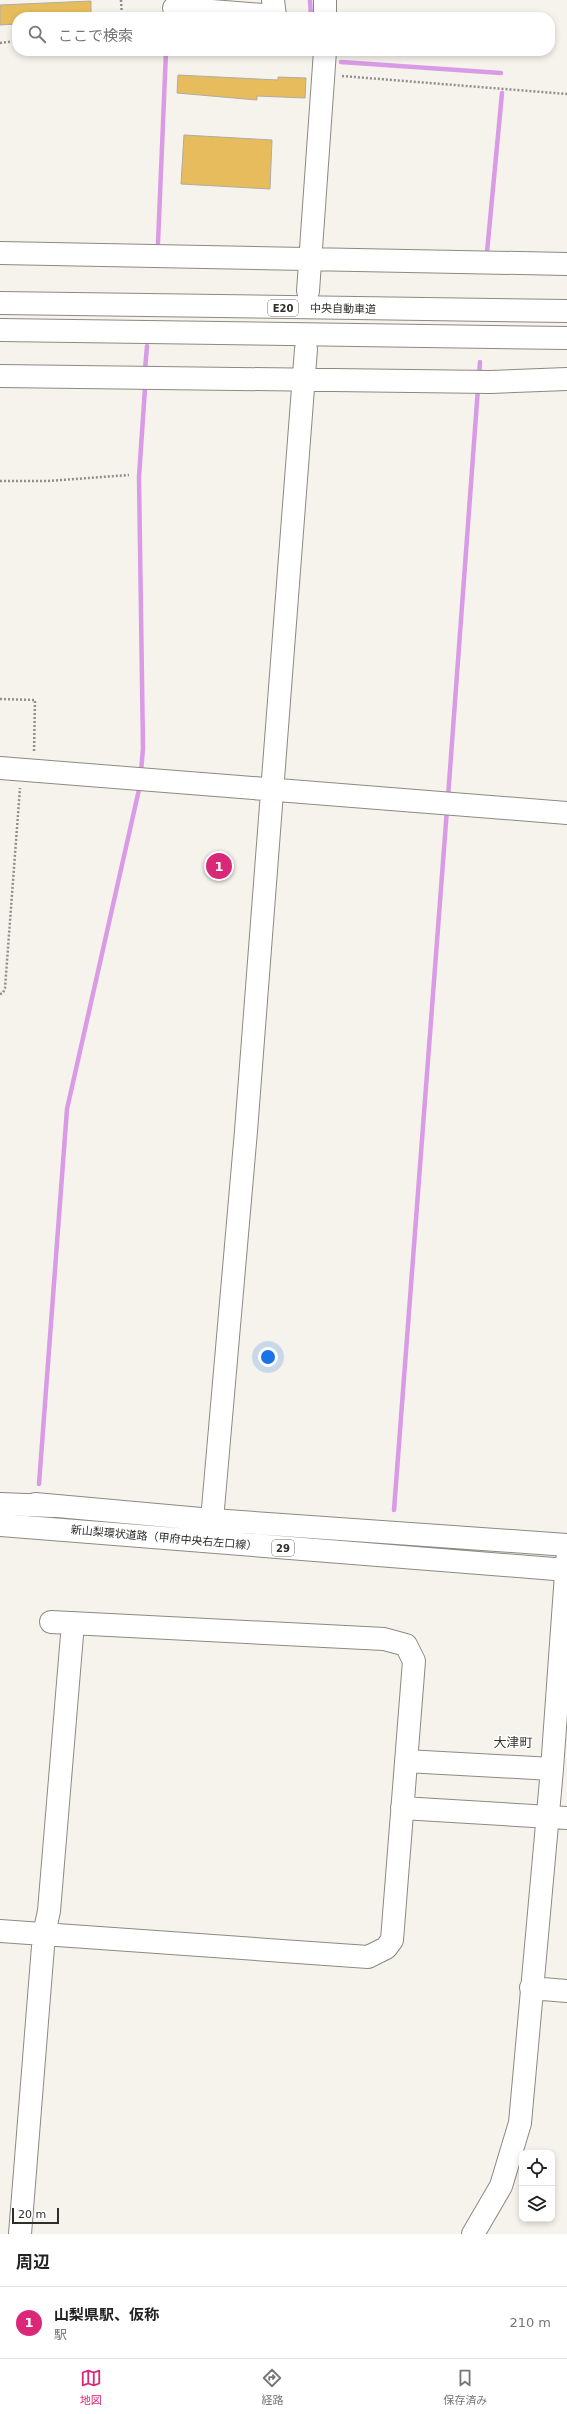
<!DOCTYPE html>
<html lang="ja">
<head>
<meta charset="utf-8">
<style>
  body { margin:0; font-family:"DejaVu Sans","Noto Sans JP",sans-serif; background:#f6f6f6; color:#222 }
  .controls { position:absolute; right:12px; bottom:12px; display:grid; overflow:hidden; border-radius:8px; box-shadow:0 2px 6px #0003 }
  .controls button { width:36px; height:36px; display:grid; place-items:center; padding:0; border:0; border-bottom:1px solid #e0e0e0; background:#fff; color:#222; font:20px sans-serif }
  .scale { position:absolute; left:12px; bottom:10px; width:47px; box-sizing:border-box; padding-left:4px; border:2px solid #2f2e2b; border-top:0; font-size:11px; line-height:14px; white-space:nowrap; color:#2f2e2b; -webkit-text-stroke:3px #fff; paint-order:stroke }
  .you { position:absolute; left:268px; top:1357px; width:14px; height:14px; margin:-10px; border:3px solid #fff; border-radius:50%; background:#1a73e8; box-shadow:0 0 0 6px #1a73e833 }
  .badge { display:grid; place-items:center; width:26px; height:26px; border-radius:50%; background:#db2777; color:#fff; font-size:13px; font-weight:700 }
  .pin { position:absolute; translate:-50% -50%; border:2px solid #fff; box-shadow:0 1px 4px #0006 }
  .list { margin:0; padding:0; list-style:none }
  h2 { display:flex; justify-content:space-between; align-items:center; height:52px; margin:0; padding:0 16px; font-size:17px }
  h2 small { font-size:13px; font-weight:400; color:#767676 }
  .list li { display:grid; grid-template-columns:26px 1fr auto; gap:12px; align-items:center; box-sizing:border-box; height:72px; padding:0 16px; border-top:1px solid #e0e0e0 }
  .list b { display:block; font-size:15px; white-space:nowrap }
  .list p { margin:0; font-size:13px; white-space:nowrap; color:#767676 }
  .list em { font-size:13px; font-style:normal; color:#767676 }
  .icon { flex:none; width:22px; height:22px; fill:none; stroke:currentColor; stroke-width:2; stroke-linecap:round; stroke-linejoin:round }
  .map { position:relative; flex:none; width:567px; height:2234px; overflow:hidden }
  .search { position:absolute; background:#fff; box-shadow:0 2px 6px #0003; left:12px; right:12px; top:12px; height:44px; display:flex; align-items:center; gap:10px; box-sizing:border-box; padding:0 14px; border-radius:16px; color:#767676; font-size:15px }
  .sheet { height:124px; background:#fff }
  nav { display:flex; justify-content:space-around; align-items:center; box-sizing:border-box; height:56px; border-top:1px solid #e0e0e0; background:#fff; font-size:11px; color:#767676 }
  nav a { display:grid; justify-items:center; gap:2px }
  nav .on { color:#db2777 }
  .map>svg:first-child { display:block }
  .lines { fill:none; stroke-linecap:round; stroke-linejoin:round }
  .stream { stroke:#da9be6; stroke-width:4.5 }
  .building { fill:#e7bc5c; stroke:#afaca5 }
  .minor-tunnel { stroke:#ceccc5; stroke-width:22; stroke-dasharray:22 11; stroke-linecap:butt }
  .minor-casing { stroke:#8c8982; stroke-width:24 }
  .major-casing { stroke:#8c8982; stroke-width:24 }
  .highway-casing { stroke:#8c8982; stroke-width:24 }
  .path { stroke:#918f8a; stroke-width:2.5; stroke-dasharray:2 2; stroke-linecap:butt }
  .minor { stroke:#fff; stroke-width:22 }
  .major { stroke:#fff; stroke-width:22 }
  .highway { stroke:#fff; stroke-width:22 }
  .labels { text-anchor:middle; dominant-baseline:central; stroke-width:3; stroke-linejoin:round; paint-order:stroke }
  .shield { fill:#fff; stroke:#6d6d6b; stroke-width:1 }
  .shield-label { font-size:10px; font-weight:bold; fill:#2f2e2b }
  .street-label { font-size:11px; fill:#2f2e2b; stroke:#fff }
  .quarter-label { font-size:13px; fill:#34322d; stroke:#fff }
</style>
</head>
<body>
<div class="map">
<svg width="567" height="2234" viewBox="0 0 567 2234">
  <rect width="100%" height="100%" fill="#f6f3ec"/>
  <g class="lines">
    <!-- stream -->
    <path class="stream" d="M310 0 311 17
      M341 62 501 73
      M158 243 166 51
      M487 252 502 93
      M145 370 147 346
      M479 376 480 362
      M141 772 143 748 139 477 145 388
      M448 797 478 388
      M39 1484 67 1109 140 785
      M394 1510 447 809"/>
  </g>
  <!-- building -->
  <path class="building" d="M91 1V17H17V24L0 25V5Z
    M178 75 278 80V77L306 78 305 98 257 96V100L177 93Z
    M184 135 272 140 270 189 181 184Z"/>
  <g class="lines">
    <!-- minor-tunnel -->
    <path class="minor-tunnel" d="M306 349 308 291"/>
    <defs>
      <path id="minor" d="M325 0V17
        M174 8 275 16 273 0
        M0 253 567 264
        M308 291 325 51
        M0 376 490 382 567 379
        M0 768 567 813
        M212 1520 246 1131 306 349
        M406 1761 552 1769
        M402 1808 567 1818
        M0 1931 368 1957 386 1948 392 1940 414 1661 406 1645 384 1639 51 1622
        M531 1988 567 1991
        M20 2234 44 1934 49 1911 73 1623
        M473 2234 501 2186 520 2123 552 1769 567 1560"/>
      <path id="major" d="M35 1504 212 1520 567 1545
        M0 1525 567 1570"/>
      <path id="highway" d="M0 303 567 311
        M0 330 567 338
        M0 1504 53 1506"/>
    </defs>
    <!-- minor casing -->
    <use href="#minor" class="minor-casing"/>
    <!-- major casing -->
    <use href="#major" class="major-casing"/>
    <!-- highway casing -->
    <use href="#highway" class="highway-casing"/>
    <!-- path -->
    <path class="path" d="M121 0 122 17
      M0 43 17 41
      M342 76 567 94
      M0 481H48L129 475
      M0 699 35 700 34 752
      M0 994 3 993 5 988 20 788"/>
    <!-- minor -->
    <use href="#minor" class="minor"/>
    <!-- major -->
    <use href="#major" class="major"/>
    <!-- highway -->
    <use href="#highway" class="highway"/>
  </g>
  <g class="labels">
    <!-- shield labels -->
    <g class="shield">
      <rect x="268" y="300" width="30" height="16" rx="3"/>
      <rect x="272" y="1540" width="22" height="16" rx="3"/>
    </g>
    <g class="shield-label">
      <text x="283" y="308">E20</text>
      <text x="283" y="1548">29</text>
    </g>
    <!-- street labels -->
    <g class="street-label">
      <text transform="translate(343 309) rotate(1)">中央自動車道</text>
      <text transform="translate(164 1538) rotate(5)">新山梨環状道路（甲府中央右左口線）</text>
    </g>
    <!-- quarter labels -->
    <g class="quarter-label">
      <text x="513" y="1742">大津町</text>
    </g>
  </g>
</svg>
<div class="controls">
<button><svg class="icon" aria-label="locate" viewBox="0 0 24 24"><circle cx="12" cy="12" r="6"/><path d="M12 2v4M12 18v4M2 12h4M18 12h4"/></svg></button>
<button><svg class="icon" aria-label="layers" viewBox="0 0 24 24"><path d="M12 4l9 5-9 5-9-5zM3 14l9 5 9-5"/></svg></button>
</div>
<div class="scale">20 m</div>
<div class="you"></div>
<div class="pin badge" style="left:219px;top:866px">1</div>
<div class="search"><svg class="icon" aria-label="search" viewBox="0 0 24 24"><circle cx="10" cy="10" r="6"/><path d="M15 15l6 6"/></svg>ここで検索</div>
</div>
<section class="sheet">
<h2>周辺<small></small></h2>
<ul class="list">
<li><span class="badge">1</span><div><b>山梨県駅、仮称</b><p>駅</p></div><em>210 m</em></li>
</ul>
</section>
<nav>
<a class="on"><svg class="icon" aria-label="map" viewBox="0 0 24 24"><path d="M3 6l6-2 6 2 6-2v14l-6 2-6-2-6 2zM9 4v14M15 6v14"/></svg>地図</a>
<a><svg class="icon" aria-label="directions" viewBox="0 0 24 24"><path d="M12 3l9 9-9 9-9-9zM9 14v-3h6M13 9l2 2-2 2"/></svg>経路</a>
<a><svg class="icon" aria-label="saved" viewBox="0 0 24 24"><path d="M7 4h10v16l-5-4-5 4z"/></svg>保存済み</a>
</nav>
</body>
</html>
